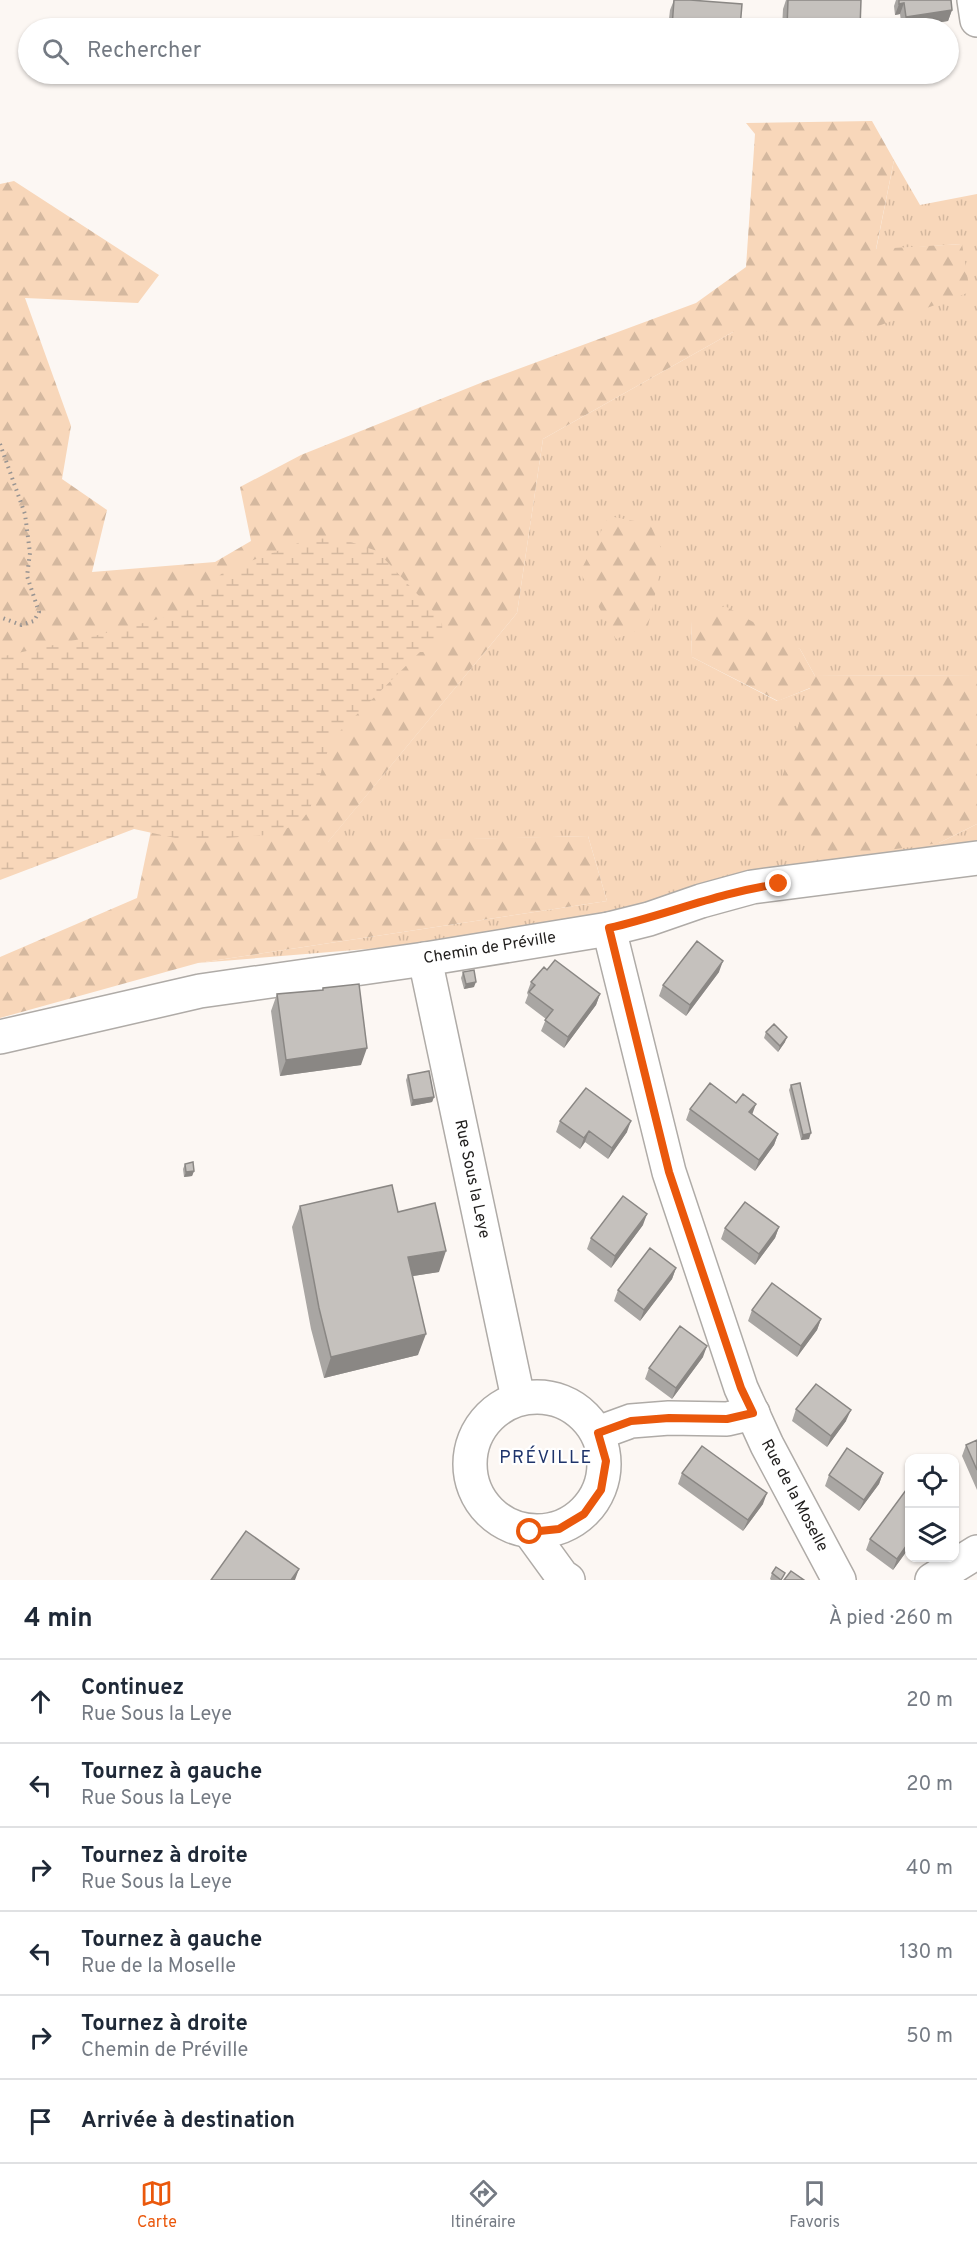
<!DOCTYPE html>
<html lang="fr">
<head>
<meta charset="utf-8">
<style>
  body { margin:0; font-family:Overpass,sans-serif; background:#f6f6f7; color:#1f2937 }
  .controls { position:absolute; right:18px; bottom:18px; display:grid; overflow:hidden; border-radius:12px; box-shadow:0 2px 4px #0004 }
  .controls button { width:54px; height:54px; display:grid; place-items:center; padding:0; border:0; border-bottom:2px solid #e0e1e3; background:#fff; color:#1f2937; font:30px sans-serif }
  .stop { position:absolute; width:18px; height:18px; margin:-14px; border:4px solid #ea580c; border-radius:50%; background:#fff }
  .stop.end { background:#ea580c; border-color:#fff; box-shadow:0 2px 6px #0008 }
  .list { margin:0; padding:0; list-style:none }
  h2 { display:flex; justify-content:space-between; align-items:center; height:78px; margin:0; padding:0 24px; font-size:26px }
  h2 small { font-size:20px; font-weight:400; color:#747a83 }
  .list li { display:grid; grid-template-columns:39px 1fr auto; gap:18px; align-items:center; box-sizing:border-box; height:84px; padding:0 24px; border-top:2px solid #e0e1e3 }
  .list b { display:block; font-size:22px; white-space:nowrap }
  .list p { margin:0; font-size:20px; white-space:nowrap; color:#747a83 }
  .list em { font-size:20px; font-style:normal; color:#747a83 }
  .icon { flex:none; width:33px; height:33px; fill:none; stroke:currentColor; stroke-width:2; stroke-linecap:round; stroke-linejoin:round }
  .map { position:relative; flex:none; width:977px; height:1580px; overflow:hidden }
  .search { position:absolute; background:#fff; box-shadow:0 2px 4px #0004; left:18px; right:18px; top:18px; height:66px; display:flex; align-items:center; gap:15px; box-sizing:border-box; padding:0 21px; border-radius:33px; color:#747a83; font-size:22px }
  .sheet { height:582px; background:#fff }
  nav { display:flex; justify-content:space-around; align-items:center; box-sizing:border-box; height:84px; border-top:2px solid #e0e1e3; background:#fff; font-size:16px; color:#747a83 }
  nav a { display:grid; justify-items:center; gap:3px }
  nav .on { color:#ea580c }
  .map>svg:first-child { display:block }
  .grass { fill:url(#grass-tufts) }
  .forest { fill:url(#forest-firs) }
  .wetland { fill:url(#wetland-marsh) }
  .lines { fill:none; stroke-linecap:round; stroke-linejoin:round }
  .minor-casing { stroke:#afaba7; stroke-width:36 }
  .path { stroke:#989492; stroke-width:4; stroke-dasharray:1.5 4.5; stroke-linecap:butt }
  .minor { stroke:#fff; stroke-width:33 }
  .wall { fill:#a9a6a3 }
  .shaded-wall { fill:#8a8784 }
  .building { fill:#c5c1bd; stroke:#8a8784; stroke-width:1.5 }
  .route { stroke:#ea580c; stroke-width:8 }
  .labels { text-anchor:middle; dominant-baseline:central; stroke-width:4.5; stroke-linejoin:round; paint-order:stroke }
  .street-label { font-size:16px; fill:#22201f; stroke:#fff }
  .neighbourhood-label { font-size:18px; letter-spacing:1.5px; fill:#1f346b; stroke:#fff }
</style>
</head>
<body>
<div class="map">
<svg width="977" height="1580" viewBox="0 0 977 1580">
  <defs>
    <pattern id="grass-tufts" width="24" height="20" patternUnits="userSpaceOnUse" patternTransform="scale(1.5)"><rect width="24" height="20" fill="#f8d7ba"/><path d="M3 7l-1-3M5 7V3M7 7l1-3M15 17l-1-3M17 17v-4M19 17l1-3" fill="none" stroke="#d4b89f"/></pattern>
    <pattern id="forest-firs" width="22" height="20" patternUnits="userSpaceOnUse" patternTransform="scale(1.5)"><rect width="22" height="20" fill="#f8d7ba"/><path d="M5 1l3.5 6h-7zM16 11l3.5 6h-7z" fill="#d4b89f"/></pattern>
    <pattern id="wetland-marsh" width="20" height="14" patternUnits="userSpaceOnUse" patternTransform="scale(1.5)"><rect width="20" height="14" fill="#f8d7ba"/><path d="M1 5h8M5 5V1M11 12h8M15 12V8" fill="none" stroke="#d4b89f"/></pattern>
  </defs>
  <rect width="100%" height="100%" fill="#fcf7f3"/>
  <!-- grass -->
  <path class="grass" d="M894 160 920 205 977 194V675L815 676 800 649 691 621 692 657 777 701 811 688 939 843 977 824V858L609 929 198 963 607 901 588 836 327 843 517 613 543 439 733 332H862L961 244 876 250Z"/>
  <!-- forest -->
  <path class="forest" d="M872 121 894 160 876 249 962 244 970 292 862 332H733L543 439 517 613 328 842 588 836 607 901 198 963 0 1018V957L137 898 165 763 0 726V184L14 181 159 275 138 303 25 298 71 426 62 479 107 510 92 572 215 562 251 541 240 487 301 455 483 382 696 303 746 267 755 134 746 123Z
    M609 516 650 524 664 555 648 626 616 639 580 572Z
    M725 606 800 649 815 676 977 675V824L939 843 838 857 771 813 810 688 778 701 692 657 691 621Z"/>
  <!-- wetland -->
  <path class="wetland" d="M339 538 377 551 434 612 442 624 443 640 428 652H420L331 740 310 809 299 824 267 835 189 841 134 829 0 880V657L98 635 185 612 224 571 309 539Z"/>
  <g class="lines">
    <defs>
      <g id="minor">
        <path d="M974 0 977 20"/>
        <path id="s1" d="M609 929 669 1172 741 1388 767 1445 839 1580"/>
        <path id="s2" d="M425 959 518 1398"/>
        <path id="s3" d="M0 1037 200 991 425 959 609 929 649 919 701 901 752 887 977 858"/>
        <circle cx="537" cy="1464" r="67"/>
        <path d="M598 1433 631 1421 669 1418 727 1419 753 1413"/>
        <path d="M530 1532 562 1576 568 1580"/>
        <path d="M932 1580 977 1552"/>
      </g>
    </defs>
    <!-- minor casing -->
    <use href="#minor" class="minor-casing"/>
    <!-- path -->
    <path class="path" d="M0 444 25 514 30 553 27 576 39 612 34 621 21 625 0 617"/>
    <!-- minor -->
    <use href="#minor" class="minor"/>
  </g>
  <!-- wall -->
  <path class="wall" d="M674 0 740 28H668L670 10Z
    M786 0H861L860 28H782L783 9Z
    M896 0H951L952 10 948 21 902 28 900 14 895 15 894 6Z
    M547 970 600 994 596 1005 564 1048 541 1031 546 1019 525 1003 528 995 527 993 531 982Z
    M463 972 474 987 464 989 461 978Z
    M719 972 686 1016 659 996 663 985Z
    M323 988 361 1065 280 1076 271 1011 277 994 322 990Z
    M766 1032 785 1042 778 1052 764 1038Z
    M408 1075 434 1097 432 1102 411 1106 406 1080Z
    M791 1085 809 1139 801 1140 789 1090Z
    M690 1109 752 1114 778 1134 774 1145 755 1171 686 1120Z
    M560 1121 627 1132 608 1159 585 1142 580 1149 556 1132Z
    M185 1164 194 1171 192 1176 184 1177 183 1169Z
    M300 1206 398 1212 439 1272 413 1276 418 1355 324 1378 311 1329 292 1227Z
    M643 1225 611 1268 587 1249 591 1238Z
    M779 1227 775 1238 755 1265 721 1239 725 1228Z
    M676 1268 672 1279 640 1321 614 1301 618 1290Z
    M752 1310 821 1319 817 1330 797 1357 748 1321Z
    M703 1357 672 1399 645 1379 649 1368Z
    M796 1409 846 1421 827 1447 792 1421Z
    M977 1440V1490L962 1456 966 1445Z
    M682 1473 763 1504 743 1531 678 1484Z
    M883 1473 879 1484 859 1511 825 1486 829 1475Z
    M909 1486V1548L893 1570 866 1550 870 1539Z
    M772 1573 782 1580H771L770 1579Z"/>
  <!-- shaded-wall -->
  <path class="shaded-wall" d="M904 3 900 14 895 15 899 4Z
    M952 10 948 21 902 28 906 17Z
    M723 961 719 972 686 1016 690 1005Z
    M476 982 474 987 464 989 466 984Z
    M600 994 596 1005 564 1048 568 1037Z
    M787 1037 785 1042 778 1052 780 1046Z
    M367 1048 361 1065 280 1076 286 1060Z
    M434 1097 432 1102 411 1106 413 1100Z
    M756 1104 752 1115 749 1112Z
    M631 1121 627 1132 608 1159 612 1148Z
    M589 1131 585 1142 580 1149 584 1138Z
    M811 1133 809 1139 801 1140 803 1135Z
    M778 1134 774 1145 755 1171 759 1160Z
    M194 1171 192 1176 184 1177 186 1172Z
    M647 1214 643 1225 611 1268 615 1256Z
    M779 1227 775 1238 755 1265 759 1254Z
    M446 1251 439 1272 400 1278 408 1257Z
    M676 1268 672 1279 640 1321 644 1310Z
    M821 1319 817 1330 797 1357 801 1346Z
    M426 1334 418 1355 324 1378 331 1357Z
    M707 1346 703 1357 672 1399 676 1388Z
    M851 1410 846 1421 827 1447 831 1436Z
    M883 1473 879 1484 859 1511 864 1500Z
    M767 1493 763 1504 743 1531 748 1520Z
    M909 1542V1548L893 1570 897 1559Z
    M299 1569 295 1580H291Z"/>
  <!-- building -->
  <path class="building" d="M674 0H690L742 4 740 28H687L672 27Z
    M788 0H861L860 28H787Z
    M899 0H951L952 10 906 17 904 3 899 4Z
    M697 941 723 961 690 1005 663 985Z
    M555 960 600 994 568 1037 545 1020 553 1010 529 992 535 985 531 982 544 967 547 970Z
    M474 970 476 982 466 984 463 972Z
    M359 984 367 1048 286 1060 277 994 323 990V988Z
    M774 1024 787 1037 780 1046 766 1032Z
    M429 1071 434 1097 413 1100 408 1075Z
    M710 1083 736 1103 743 1094 756 1104 749 1112 778 1134 759 1160 690 1109Z
    M800 1083 811 1133 803 1135 791 1085Z
    M586 1088 631 1121 612 1148 589 1131 584 1138 560 1121Z
    M193 1162 194 1171 186 1172 185 1164Z
    M392 1185 398 1212 435 1203 446 1251 408 1257 426 1334 331 1357 319 1308 300 1206Z
    M623 1196 647 1214 615 1256 591 1238Z
    M745 1202 779 1227 759 1254 725 1228Z
    M650 1248 676 1268 644 1310 618 1290Z
    M772 1283 821 1319 801 1346 752 1310Z
    M680 1326 707 1346 676 1388 649 1368Z
    M816 1384 851 1410 831 1436 796 1409Z
    M977 1440V1470L966 1445Z
    M702 1446 767 1493 748 1520 682 1473Z
    M847 1448 883 1473 864 1500 829 1475Z
    M909 1486V1542L897 1559 870 1539Z
    M246 1531 299 1569 291 1580H211Z
    M776 1567 785 1573 781 1580 772 1573Z
    M791 1571 804 1580H784Z"/>
  <g class="lines">
    <!-- route -->
    <path class="route" d="M530 1532 559 1529 584 1514 601 1490 606 1461 598 1433 631 1421 669 1418 727 1419 753 1413 741 1388 669 1172 609 928C666 915 720 892 779 884"/>
  </g>
  <g class="labels">
    <!-- street labels -->
    <g class="street-label">
      <text stroke="none"><textPath href="#s3" startOffset="498">Chemin de Préville</textPath></text>
      <text stroke="none"><textPath href="#s2" startOffset="225">Rue Sous la Leye</textPath></text>
      <text stroke="none"><textPath href="#s1" startOffset="598">Rue de la Moselle</textPath></text>
    </g>
    <!-- neighbourhood labels -->
    <g class="neighbourhood-label">
      <text x="546" y="1458">PRÉVILLE</text>
    </g>
  </g>
</svg>
<div class="controls">
<button><svg class="icon" aria-label="locate" viewBox="0 0 24 24"><circle cx="12" cy="12" r="6"/><path d="M12 2v4M12 18v4M2 12h4M18 12h4"/></svg></button>
<button><svg class="icon" aria-label="layers" viewBox="0 0 24 24"><path d="M12 4l9 5-9 5-9-5zM3 14l9 5 9-5"/></svg></button>
</div>
<div class="stop" style="left:530px;top:1532px"></div>
<div class="stop end" style="left:779px;top:884px"></div>
<div class="search"><svg class="icon" aria-label="search" viewBox="0 0 24 24"><circle cx="10" cy="10" r="6"/><path d="M15 15l6 6"/></svg>Rechercher</div>
</div>
<section class="sheet">
<h2>4 min<small>À pied · 260 m</small></h2>
<ul class="list">
<li><svg class="icon" aria-label="ahead" viewBox="0 0 24 24"><path d="M12 20V5M6 11l6-6 6 6"/></svg><div><b>Continuez</b><p>Rue Sous la Leye</p></div><em>20 m</em></li>
<li><svg class="icon" aria-label="left" viewBox="0 0 24 24"><path d="M17 20v-9H6M10 6l-5 5 5 5"/></svg><div><b>Tournez à gauche</b><p>Rue Sous la Leye</p></div><em>20 m</em></li>
<li><svg class="icon" aria-label="right" viewBox="0 0 24 24"><path d="M7 20v-9h11M14 6l5 5-5 5"/></svg><div><b>Tournez à droite</b><p>Rue Sous la Leye</p></div><em>40 m</em></li>
<li><svg class="icon" aria-label="left" viewBox="0 0 24 24"><path d="M17 20v-9H6M10 6l-5 5 5 5"/></svg><div><b>Tournez à gauche</b><p>Rue de la Moselle</p></div><em>130 m</em></li>
<li><svg class="icon" aria-label="right" viewBox="0 0 24 24"><path d="M7 20v-9h11M14 6l5 5-5 5"/></svg><div><b>Tournez à droite</b><p>Chemin de Préville</p></div><em>50 m</em></li>
<li><svg class="icon" aria-label="arrive" viewBox="0 0 24 24"><path d="M6 21V4h12l-3 4 3 4H6"/></svg><div><b>Arrivée à destination</b></div></li>
</ul>
</section>
<nav>
<a class="on"><svg class="icon" aria-label="map" viewBox="0 0 24 24"><path d="M3 6l6-2 6 2 6-2v14l-6 2-6-2-6 2zM9 4v14M15 6v14"/></svg>Carte</a>
<a><svg class="icon" aria-label="directions" viewBox="0 0 24 24"><path d="M12 3l9 9-9 9-9-9zM9 14v-3h6M13 9l2 2-2 2"/></svg>Itinéraire</a>
<a><svg class="icon" aria-label="saved" viewBox="0 0 24 24"><path d="M7 4h10v16l-5-4-5 4z"/></svg>Favoris</a>
</nav>
</body>
</html>
